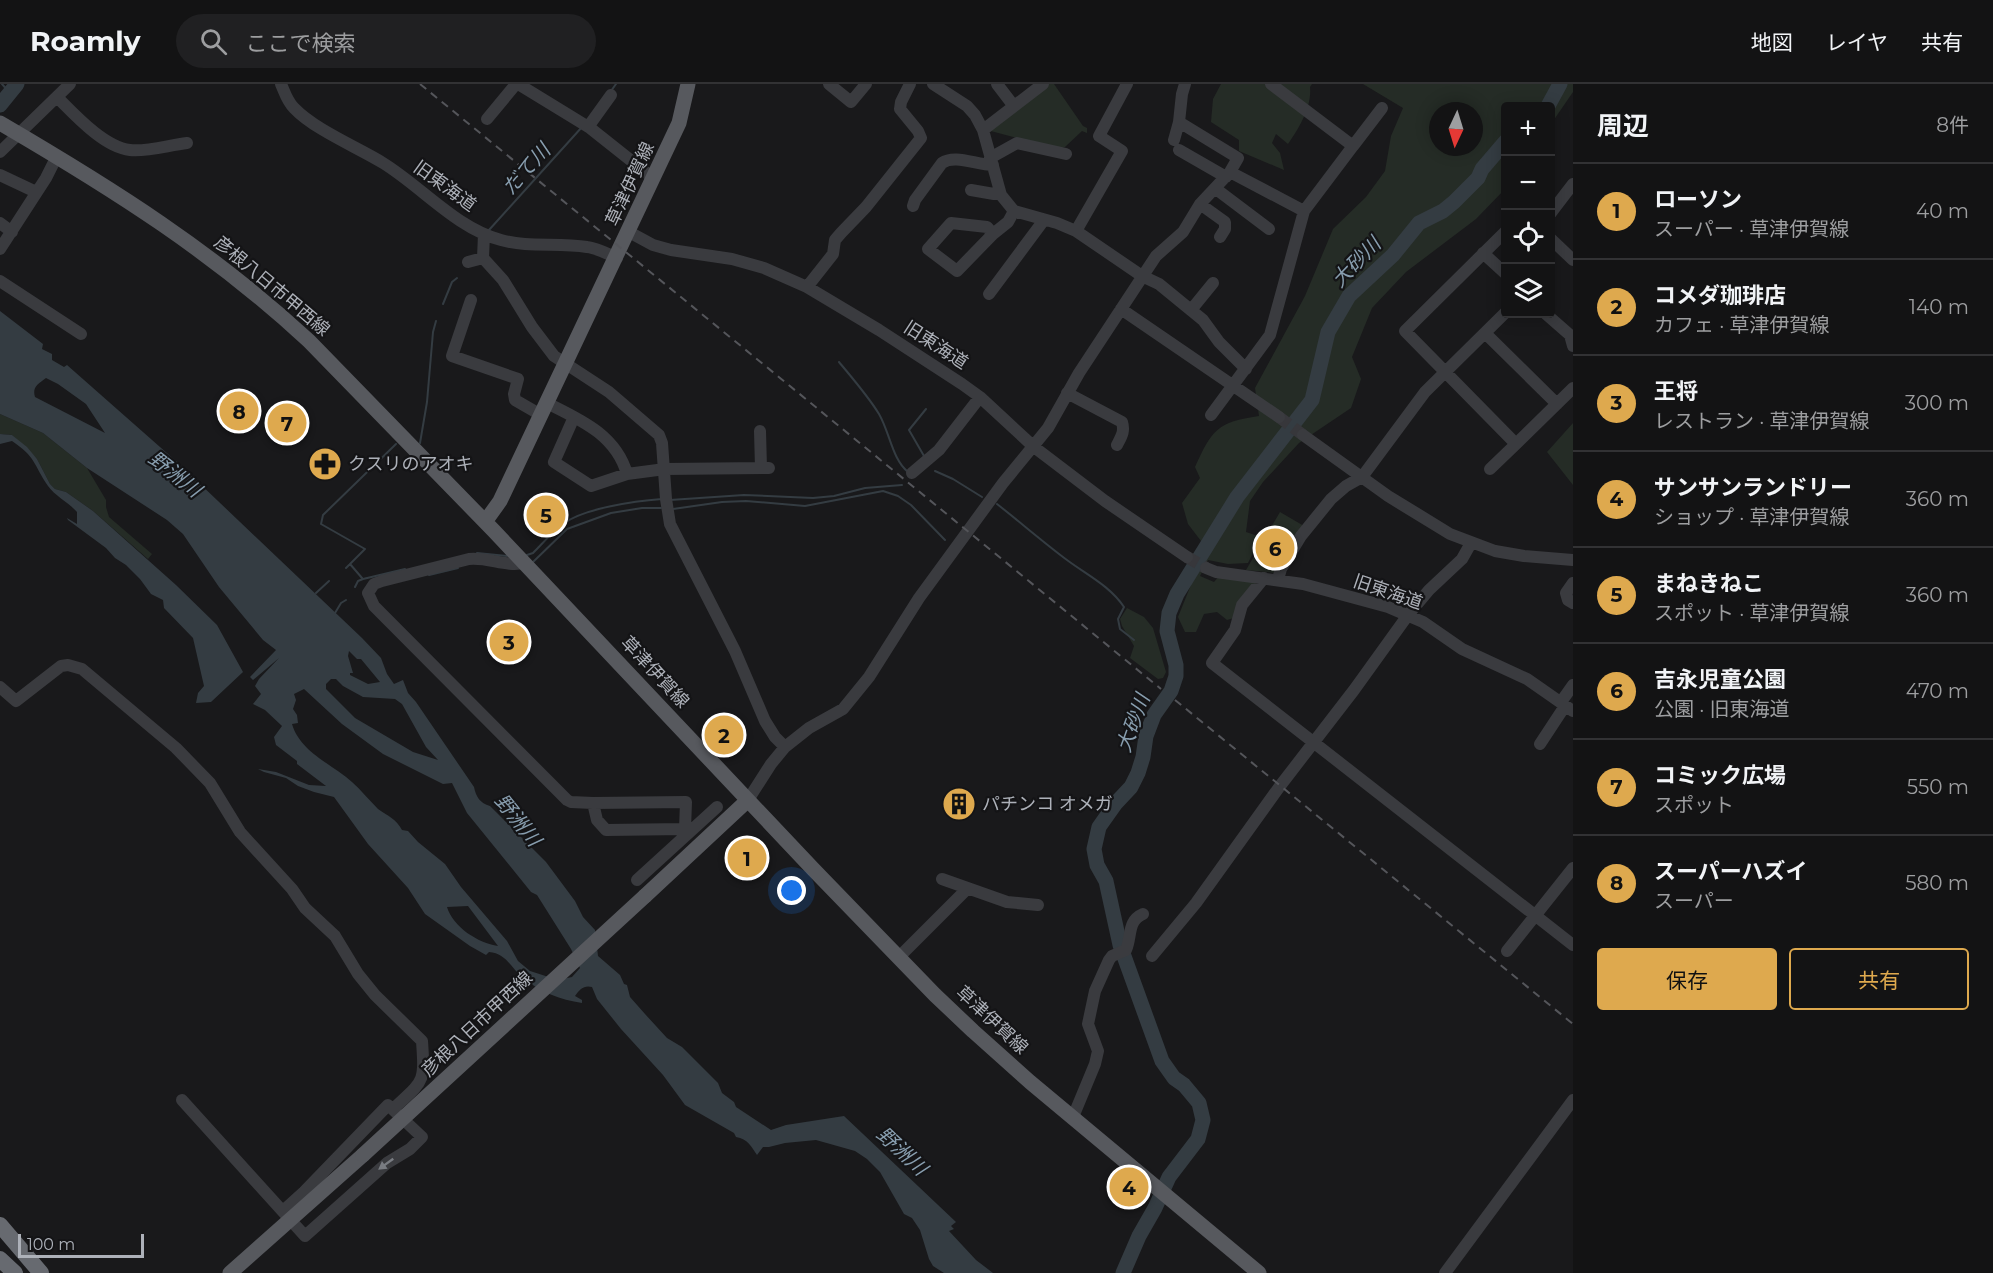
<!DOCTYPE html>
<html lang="ja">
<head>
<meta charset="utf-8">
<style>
  body { margin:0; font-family:Montserrat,"Noto Sans JP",sans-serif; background:#202022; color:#f1f3f6 }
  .controls { position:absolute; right:18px; top:18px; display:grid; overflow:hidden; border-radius:6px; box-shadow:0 3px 15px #0003 }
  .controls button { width:54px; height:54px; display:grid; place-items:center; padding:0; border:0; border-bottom:2px solid #323234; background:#131314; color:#f1f3f6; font:30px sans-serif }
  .compass { position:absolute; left:1429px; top:18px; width:54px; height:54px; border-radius:50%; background:#131314; box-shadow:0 3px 15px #0003; rotate:184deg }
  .scale { position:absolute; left:18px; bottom:15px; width:126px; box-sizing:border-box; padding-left:6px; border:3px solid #adb1b9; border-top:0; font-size:16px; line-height:21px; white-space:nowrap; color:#adb1b9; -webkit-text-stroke:4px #141416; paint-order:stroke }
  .you { position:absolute; left:792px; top:807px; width:21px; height:21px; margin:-15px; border:4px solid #fff; border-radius:50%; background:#1a73e8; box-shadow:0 0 0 9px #1a73e833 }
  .badge { display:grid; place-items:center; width:39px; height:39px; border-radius:50%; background:#dea94e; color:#111; font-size:20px; font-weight:700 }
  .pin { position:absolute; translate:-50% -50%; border:3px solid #fff; box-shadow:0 2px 6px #0006 }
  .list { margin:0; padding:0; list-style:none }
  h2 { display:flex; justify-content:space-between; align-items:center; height:78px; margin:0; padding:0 24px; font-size:26px }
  h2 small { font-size:20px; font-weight:400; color:#9d9ea0 }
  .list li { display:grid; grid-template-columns:39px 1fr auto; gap:18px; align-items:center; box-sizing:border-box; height:96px; padding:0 24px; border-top:2px solid #323234 }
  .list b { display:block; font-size:22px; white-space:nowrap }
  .list p { margin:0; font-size:20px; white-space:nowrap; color:#9d9ea0 }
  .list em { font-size:20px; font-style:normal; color:#9d9ea0 }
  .actions { display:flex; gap:12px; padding:18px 24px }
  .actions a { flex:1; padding:14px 0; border:2px solid #dea94e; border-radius:6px; text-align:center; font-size:21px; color:#dea94e }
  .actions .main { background:#dea94e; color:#111 }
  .icon { flex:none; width:33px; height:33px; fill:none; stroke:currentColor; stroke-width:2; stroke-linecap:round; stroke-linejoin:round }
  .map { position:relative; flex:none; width:1573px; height:1189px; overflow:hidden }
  header { display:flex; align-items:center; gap:36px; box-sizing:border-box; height:84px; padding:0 30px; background:#131314; border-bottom:2px solid #323234 }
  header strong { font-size:28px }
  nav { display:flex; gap:33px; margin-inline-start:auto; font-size:21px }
  .search { width:420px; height:54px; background:#202022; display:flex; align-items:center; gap:15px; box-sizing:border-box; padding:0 21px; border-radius:33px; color:#9d9ea0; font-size:22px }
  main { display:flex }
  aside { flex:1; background:#131314 }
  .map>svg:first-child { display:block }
  .green { fill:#252c26; fill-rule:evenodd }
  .water { fill:#343c42; fill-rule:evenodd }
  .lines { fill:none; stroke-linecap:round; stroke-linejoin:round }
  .stream { stroke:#343c42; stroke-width:2 }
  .river { stroke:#343c42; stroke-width:15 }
  .minor-tunnel { stroke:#37373b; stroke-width:12; stroke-dasharray:12 6; stroke-linecap:butt }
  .minor { stroke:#3a3b3f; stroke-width:12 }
  .major { stroke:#57595e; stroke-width:15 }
  .highway { stroke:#676a70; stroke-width:16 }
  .rail { stroke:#54555a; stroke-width:2; stroke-dasharray:8 6; stroke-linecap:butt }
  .major-bridge { stroke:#57595e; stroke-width:15 }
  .oneway { fill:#797c82 }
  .labels { text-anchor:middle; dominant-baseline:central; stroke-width:4.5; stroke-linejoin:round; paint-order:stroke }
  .street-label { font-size:18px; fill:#adb1b9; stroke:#141416 }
  .poi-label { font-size:18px; fill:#adb1b9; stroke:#141416; text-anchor:start }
  .water-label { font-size:20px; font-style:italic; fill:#889eaf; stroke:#141416 }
</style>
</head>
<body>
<header>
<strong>Roamly</strong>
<div class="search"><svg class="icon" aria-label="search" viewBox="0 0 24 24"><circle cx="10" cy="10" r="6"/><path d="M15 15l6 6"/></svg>ここで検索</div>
<nav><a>地図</a><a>レイヤ</a><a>共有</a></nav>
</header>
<main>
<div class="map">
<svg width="1573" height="1189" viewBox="0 0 1573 1189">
  <rect width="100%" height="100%" fill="#19191b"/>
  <!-- green -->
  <path class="green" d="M1048 0H1054L1083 42 1087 44V49L1082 47 1065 63 1058 65 987 46Z
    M1221 0H1312L1310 3C1312 23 1299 44 1288 60L1276 50 1272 59 1280 69 1284 86 1239 67V56L1211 38 1213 15Z
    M1363 0H1573V8L1551 40 1550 22H1506L1505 105 1476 135 1406 188 1372 224 1352 273 1361 295 1351 324 1299 359 1263 398 1250 417 1246 448 1261 453 1248 479 1228 480 1208 476 1200 492 1214 498 1222 489 1256 499 1234 534 1227 536 1217 528 1204 530 1196 548H1185L1178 533 1201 476V457L1188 440 1182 419 1200 394 1195 383C1212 346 1217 338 1259 332L1255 304 1305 212 1333 145 1366 113 1385 87 1391 52 1403 24ZM1438 27H1474V63H1438Z
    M0 330 43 349 87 384 106 416V423L109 433 152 470 148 475 93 427 66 408 55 405 50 400 37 375 12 351 0 350Z
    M1573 339V401L1547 368Z
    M1280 428 1304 442 1276 489 1246 486Z
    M1127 524 1144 533 1153 544 1166 588 1163 594 1158 595 1130 574 1134 562 1122 542 1120 535Z"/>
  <!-- water -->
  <path class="water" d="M0 227 43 260 42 265 52 270V276L64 283 67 281 177 378 362 554 381 574 387 590 394 600 403 596 408 609 416 618 474 703C476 713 480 719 490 722L546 778 575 817 583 833 595 846 598 872 620 891 624 900 627 901 630 913 645 930 667 954 682 963 718 999 722 1009 734 1018 736 1023 771 1046 786 1041 844 1032 956 1138 951 1142 954 1145 949 1147 976 1176 993 1189H944L933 1182 929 1175 920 1146 912 1134 904 1130 880 1088 867 1075 855 1067 816 1056 785 1059 769 1063H763L757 1071C751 1062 748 1055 736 1053L734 1049 685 1021 663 991 621 945 597 915 592 903C584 901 580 905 575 912L582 916V919C561 916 538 907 522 893 511 884 506 869 489 868L486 871 470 862 425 830 408 804 368 760 334 713 314 708 298 702 286 694 264 688 258 685 276 688 309 701 326 702 297 680V677L276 661 274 653 282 642 265 626 253 620 261 610 255 602 259 595 279 574 253 596 250 593 276 566 263 556 219 503 183 450 167 436 87 384 43 349 0 330ZM46 294 58 300 86 320 105 349 35 313C32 303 38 300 46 294ZM349 567 357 575H361L380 598 368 600 350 591V589H353L348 572ZM331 595H336L343 602 363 613 395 615 402 620 426 663 438 676 413 668 355 634 326 605V600ZM304 605 342 640 383 670 443 700 452 699 467 729 531 808 537 811 571 865 580 884 572 893 558 896 530 887 518 877 507 857 461 803 445 780 418 758 408 747 402 746C396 735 388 732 378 725 369 716 361 706 352 698 332 680 300 668 292 640L298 639 297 631 293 625 296 616 294 610ZM468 822 498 862C478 859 453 843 447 823Z
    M0 350 12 351 27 363 37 375 50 400 55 405 66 408 93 427 176 501 217 541 243 588 211 618 196 619 198 609 204 602 193 554 164 524 163 516 151 510 140 495 126 481 115 474 106 464 68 436 67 434 77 440V428C68 418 55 412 48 402 33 380 36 373 12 357L0 360Z"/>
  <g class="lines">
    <!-- stream -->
    <path class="stream" d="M2 0 10 9
      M611 7 616 0
      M489 146 582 43
      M443 220 452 198 457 194
      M839 278C853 295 868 312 879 330 890 349 892 375 908 388
      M420 359 427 318 433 248 436 237
      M924 372 909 346 926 325
      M935 387 953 395 982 413
      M670 416 744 411 813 414 834 412 865 404 902 401
      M997 420C1020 438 1043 458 1067 476 1087 491 1110 502 1124 523L1118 535 1120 545 1134 556
      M673 425 722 418 746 417 805 422 883 407 898 412 911 421 945 456
      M477 469 507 472
      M527 471 533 469C543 459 552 448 563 440 584 424 636 417 662 415
      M532 479 567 445 611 429 642 424H661
      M350 480 362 494
      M346 484 365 465 321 440 323 431 396 360
      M429 491 458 484
      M355 503 358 497 363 495 405 485
      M316 509 329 497
      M335 529 341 519 346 516"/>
    <!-- river -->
    <path class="river" d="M0 21 17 0
      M1548 22 1560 0
      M1123 1189 1139 1152 1155 1124 1169 1093 1198 1055 1203 1036 1199 1019 1184 1001 1174 994 1162 977 1120 861 1106 797 1097 781 1094 765 1099 743 1116 719 1131 703 1138 689 1143 673 1146 652 1154 631 1171 607 1176 592V581L1167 547 1169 529 1177 510 1237 413 1312 316 1328 248 1349 212 1393 171 1419 139 1443 127 1454 118 1478 94 1482 85 1506 57"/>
    <!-- minor-tunnel -->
    <path class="minor-tunnel" d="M1279 333 1303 351
      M1187 473 1206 484"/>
    <!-- minor -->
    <path class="minor" d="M281 0C285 9 287 17 294 24 315 46 357 63 383 79 422 103 456 144 501 156 529 164 559 158 587 163 597 164 608 170 617 174
      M518 0 590 44 653 94
      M829 0 851 18 866 0
      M933 0 967 22 975 31 983 46 1001 111 1014 127 1057 139 1076 147 1142 192 1159 200 1203 236 1219 258 1246 285
      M997 0 1013 21
      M57 13C75 31 104 63 130 66 147 68 169 61 187 59
      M487 35 516 0
      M588 43 611 11
      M983 46 1043 0
      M1174 56 1179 38
      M1353 62 1382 24
      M1179 66 1226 93
      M0 68 70 0
      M990 74 1017 59 1066 70
      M1230 88 1304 127
      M0 91 36 108
      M1216 105 1269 145
      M971 106 994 110 1000 109
      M1200 120 1225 138V145L1220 153
      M913 122 915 116 942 79C955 70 976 81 993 81
      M1550 130 1573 100
      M0 139 12 148
      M1076 147 1122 67 1099 52 1127 0
      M1506 147 1405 247 1516 360 1573 304
      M629 148 653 161 671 166 732 175 764 184 807 203 879 246 962 300 980 313 1034 363 1105 417 1187 473
      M484 150 483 174 503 196 532 243 554 272 609 308 659 351 662 359 666 415 670 440 735 567 765 637 775 653 785 663
      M993 150 987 143 951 139 928 165 957 187 993 150 1008 138 1014 127
      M1550 154 1573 176
      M0 165 46 94 57 72
      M1483 169 1506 190
      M468 178 483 174
      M0 197 81 250
      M807 203 833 170 835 156 841 149 866 123 921 54 918 47 900 25 901 18 910 0
      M989 210 1044 136
      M471 216 452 272 518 295 514 310 515 316 541 331
      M1121 225 1279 333
      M1191 226 1213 199
      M1546 230 1570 251 1573 262
      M1485 249 1557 320
      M1067 309 1122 338C1125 348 1121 353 1117 361
      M547 319C581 336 616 351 627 390
      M1211 331 1270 251 1304 127 1353 62 1271 0
      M574 333 554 378 591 402 627 390 665 385 769 384
      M760 347 761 384
      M1303 351 1388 412 1450 450 1495 467 1524 472 1573 476
      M1490 385 1516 360
      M912 389 939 366 980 313
      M524 479C506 483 488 473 469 475L382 497 374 500 368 509 374 522 567 716 571 718 593 719
      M1206 484 1216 488 1303 500 1388 523 1423 538 1462 565 1527 595 1573 627
      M1264 494 1242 521 1235 546 1212 579 1573 861
      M1278 495 1281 485 1301 452 1331 415 1346 402 1362 393 1425 308 1506 228
      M1573 499 1566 509 1568 516 1573 519
      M0 603 16 617 61 582 68 581 82 585 176 664 210 699 240 748 292 805 305 824 335 852 358 890 375 911 422 957C425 1000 424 996 393 1025
      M1561 618 1573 601
      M1540 660 1565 622
      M748 716 771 680 785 663 809 644 843 625 869 593 919 514 1003 399 1048 344 1079 289 1156 172 1183 148 1200 120 1230 88 1238 74 1179 38 1182 10 1185 0
      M686 718 685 745 606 746 597 736 593 719Z
      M942 795 1007 818 1038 821
      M637 796 717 723
      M1507 867 1573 784
      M1152 872 1196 819 1280 702 1354 606 1408 531 1429 506 1462 475 1471 459
      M899 873 967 805
      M182 1016 305 1152 387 1079 410 1065 422 1053 388 1021 304 1108 283 1127
      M1073 1033 1095 980 1098 967 1088 940 1095 907 1109 876 1112 872 1126 866C1132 852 1127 837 1143 830
      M1445 1189 1573 1016"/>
    <!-- major -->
    <path class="major" d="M0 39C113 105 213 168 309 257L494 447 813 785 935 911 973 947 1030 998 1259 1189
      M485 438 500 417 679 39 688 0
      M645 812 748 716
      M230 1189 363 1071"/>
    <!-- highway -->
    <path class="highway" d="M0 1141 41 1189
      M0 1175 15 1189"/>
    <!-- rail -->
    <path class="rail" d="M420 0 1161 605
      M1175 616 1573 940"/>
    <!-- major-bridge -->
    <path class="major-bridge" d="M363 1071 645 812"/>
  </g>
  <!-- one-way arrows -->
  <defs><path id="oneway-solid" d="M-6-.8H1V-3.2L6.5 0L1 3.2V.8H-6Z" transform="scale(1.5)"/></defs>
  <use class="oneway" href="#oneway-solid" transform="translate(386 1080) rotate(144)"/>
  <!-- icons -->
  <defs>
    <symbol id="pharmacy-disc" viewBox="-11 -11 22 22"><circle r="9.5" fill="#dea94e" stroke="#141416"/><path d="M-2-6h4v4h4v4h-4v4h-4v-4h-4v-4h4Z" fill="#111"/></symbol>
    <symbol id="building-disc" viewBox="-11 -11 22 22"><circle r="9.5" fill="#dea94e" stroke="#141416"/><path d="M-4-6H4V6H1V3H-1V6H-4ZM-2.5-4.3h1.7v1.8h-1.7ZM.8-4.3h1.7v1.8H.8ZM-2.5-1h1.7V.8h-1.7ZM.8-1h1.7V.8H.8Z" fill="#111"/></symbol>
  </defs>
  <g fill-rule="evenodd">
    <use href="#pharmacy-disc" x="306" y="361" width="38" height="38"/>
    <use href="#building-disc" x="940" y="701" width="38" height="38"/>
  </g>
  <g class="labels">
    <!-- street labels -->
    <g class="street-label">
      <text transform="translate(630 100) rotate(-65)">草津伊賀線</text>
      <text transform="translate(445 102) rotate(36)">旧東海道</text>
      <text transform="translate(272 202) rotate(40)">彦根八日市甲西線</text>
      <text transform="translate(936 261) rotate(33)">旧東海道</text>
      <text transform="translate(1388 508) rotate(19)">旧東海道</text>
      <text transform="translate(655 588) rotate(47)">草津伊賀線</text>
      <text transform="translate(992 936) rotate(43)">草津伊賀線</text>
      <text transform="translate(477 940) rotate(-43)">彦根八日市甲西線</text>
    </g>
    <!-- poi labels -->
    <g class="poi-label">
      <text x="348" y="380">クスリのアオキ</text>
      <text x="982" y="720">パチンコ オメガ</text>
    </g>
    <!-- water labels -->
    <g class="water-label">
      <text transform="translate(526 85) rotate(-48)">だて川</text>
      <text transform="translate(1356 178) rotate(-46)">大砂川</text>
      <text transform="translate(175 390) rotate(38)">野洲川</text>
      <text transform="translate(1133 639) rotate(-70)">大砂川</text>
      <text transform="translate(518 736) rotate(51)">野洲川</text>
      <text transform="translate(902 1067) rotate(43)">野洲川</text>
    </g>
  </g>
</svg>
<div class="controls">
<button>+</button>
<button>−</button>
<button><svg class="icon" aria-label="locate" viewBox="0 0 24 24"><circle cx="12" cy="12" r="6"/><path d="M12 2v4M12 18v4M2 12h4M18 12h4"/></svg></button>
<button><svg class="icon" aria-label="layers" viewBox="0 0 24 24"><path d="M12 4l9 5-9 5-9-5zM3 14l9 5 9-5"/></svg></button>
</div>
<svg class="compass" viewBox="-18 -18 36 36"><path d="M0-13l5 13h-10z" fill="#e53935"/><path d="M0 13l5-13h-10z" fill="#9d9ea0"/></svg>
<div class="scale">100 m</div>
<div class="you"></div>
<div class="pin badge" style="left:747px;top:774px">1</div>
<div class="pin badge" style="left:724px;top:651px">2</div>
<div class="pin badge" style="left:509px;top:558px">3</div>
<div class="pin badge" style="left:1129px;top:1103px">4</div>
<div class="pin badge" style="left:546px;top:431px">5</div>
<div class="pin badge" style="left:1275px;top:464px">6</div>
<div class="pin badge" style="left:287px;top:339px">7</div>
<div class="pin badge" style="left:239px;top:327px">8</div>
</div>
<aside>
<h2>周辺<small>8件</small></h2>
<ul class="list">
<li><span class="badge">1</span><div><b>ローソン</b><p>スーパー · 草津伊賀線</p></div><em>40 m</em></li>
<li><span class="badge">2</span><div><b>コメダ珈琲店</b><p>カフェ · 草津伊賀線</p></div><em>140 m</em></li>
<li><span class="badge">3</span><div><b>王将</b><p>レストラン · 草津伊賀線</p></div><em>300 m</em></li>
<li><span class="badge">4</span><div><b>サンサンランドリー</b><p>ショップ · 草津伊賀線</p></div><em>360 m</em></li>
<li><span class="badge">5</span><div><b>まねきねこ</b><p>スポット · 草津伊賀線</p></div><em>360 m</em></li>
<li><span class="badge">6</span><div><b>吉永児童公園</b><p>公園 · 旧東海道</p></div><em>470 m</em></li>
<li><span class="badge">7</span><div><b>コミック広場</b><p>スポット</p></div><em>550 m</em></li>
<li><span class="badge">8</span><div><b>スーパーハズイ</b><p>スーパー</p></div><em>580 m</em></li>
</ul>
<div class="actions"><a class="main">保存</a><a>共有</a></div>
</aside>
</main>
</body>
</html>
